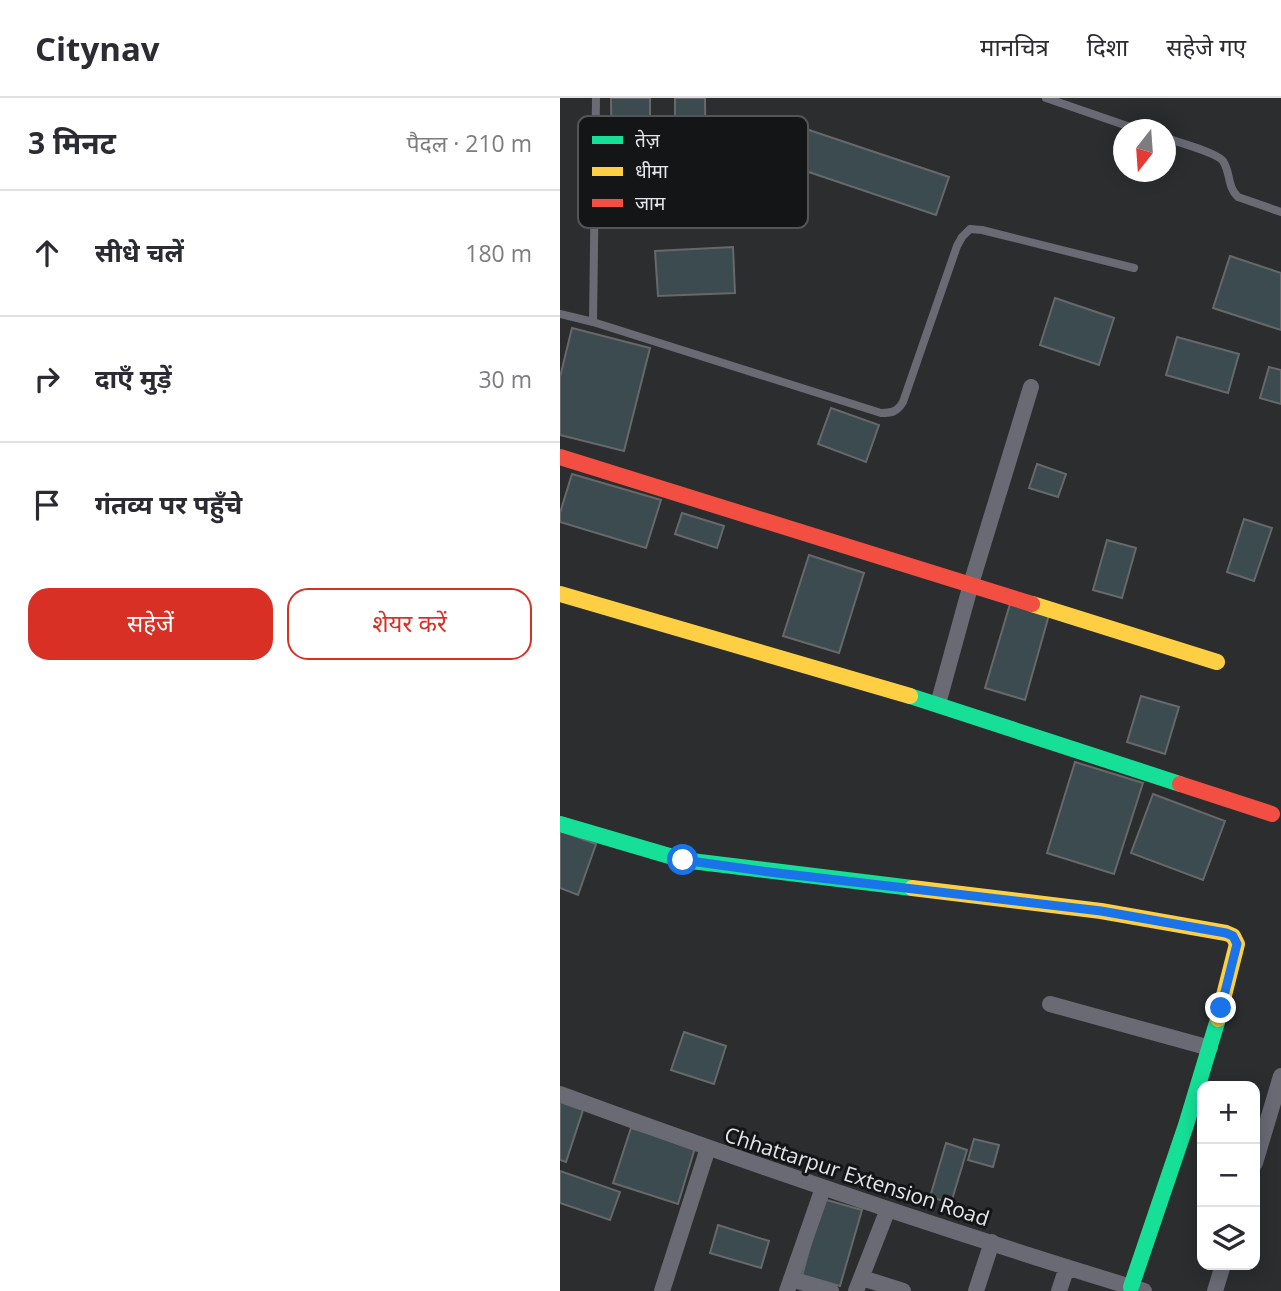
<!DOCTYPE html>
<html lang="hi">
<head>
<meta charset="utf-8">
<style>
  body { margin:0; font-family:"Open Sans","Noto Sans Devanagari",sans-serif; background:#f2f2f3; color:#2b2b33 }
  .controls { position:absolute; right:21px; bottom:21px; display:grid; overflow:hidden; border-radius:14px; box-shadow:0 4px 18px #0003 }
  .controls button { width:63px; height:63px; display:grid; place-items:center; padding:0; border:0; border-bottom:2px solid #e1e1e2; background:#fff; color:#2b2b33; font:35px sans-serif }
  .compass { position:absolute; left:553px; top:21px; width:63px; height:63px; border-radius:50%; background:#fff; box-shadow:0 4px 18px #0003; rotate:197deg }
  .stop { position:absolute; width:21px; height:21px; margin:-16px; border:5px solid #1a73e8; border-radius:50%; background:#fff }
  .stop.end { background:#1a73e8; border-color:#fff; box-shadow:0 2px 7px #0008 }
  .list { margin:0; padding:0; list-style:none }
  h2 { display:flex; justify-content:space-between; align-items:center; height:91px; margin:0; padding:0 28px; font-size:30px }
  h2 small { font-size:23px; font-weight:400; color:#7c7c81 }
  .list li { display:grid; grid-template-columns:46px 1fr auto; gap:21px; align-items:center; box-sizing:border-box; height:126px; padding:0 28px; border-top:2px solid #e1e1e2 }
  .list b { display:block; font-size:26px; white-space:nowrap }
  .list em { font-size:23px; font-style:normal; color:#7c7c81 }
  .actions { display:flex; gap:14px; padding:21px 28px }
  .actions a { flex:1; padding:16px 0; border:2px solid #d93025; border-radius:21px; text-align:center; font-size:24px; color:#d93025 }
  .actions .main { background:#d93025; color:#fff }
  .icon { flex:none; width:38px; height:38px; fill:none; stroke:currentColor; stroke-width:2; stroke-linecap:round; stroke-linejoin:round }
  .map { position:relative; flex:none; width:721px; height:1193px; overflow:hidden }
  header { display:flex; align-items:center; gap:42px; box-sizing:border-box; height:98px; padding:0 35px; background:#fff; border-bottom:2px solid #e1e1e2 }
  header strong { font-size:33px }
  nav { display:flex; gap:38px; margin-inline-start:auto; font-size:24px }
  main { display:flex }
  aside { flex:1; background:#fff }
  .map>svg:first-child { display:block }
  .building { fill:#3c4b4f; stroke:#666869; stroke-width:2 }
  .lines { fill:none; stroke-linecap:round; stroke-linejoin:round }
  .lane { stroke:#6a6a75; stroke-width:8 }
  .street { stroke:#6a6a75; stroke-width:16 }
  .fast { stroke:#16e098; stroke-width:16 }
  .slow { stroke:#ffcf43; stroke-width:16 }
  .jam { stroke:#f24e42; stroke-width:16 }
  .route { stroke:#1a73e8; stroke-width:9 }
  .labels { text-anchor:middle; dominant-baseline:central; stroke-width:6; stroke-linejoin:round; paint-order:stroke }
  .street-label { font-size:21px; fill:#e4e6e9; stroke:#131517 }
  .key { fill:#131517; stroke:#525456; stroke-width:2 }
  .key-label { font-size:19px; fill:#e4e6e9 }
</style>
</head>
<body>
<header>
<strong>Citynav</strong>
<nav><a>मानचित्र</a><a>दिशा</a><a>सहेजे गए</a></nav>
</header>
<main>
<aside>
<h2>3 मिनट<small>पैदल · 210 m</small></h2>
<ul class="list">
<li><svg class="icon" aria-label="ahead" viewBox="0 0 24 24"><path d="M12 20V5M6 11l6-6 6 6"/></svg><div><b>सीधे चलें</b></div><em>180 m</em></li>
<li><svg class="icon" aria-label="right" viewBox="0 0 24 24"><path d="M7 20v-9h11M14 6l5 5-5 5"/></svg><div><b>दाएँ मुड़ें</b></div><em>30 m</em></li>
<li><svg class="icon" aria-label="arrive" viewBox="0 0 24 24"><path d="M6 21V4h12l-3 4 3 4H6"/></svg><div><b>गंतव्य पर पहुँचे</b></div></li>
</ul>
<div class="actions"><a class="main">सहेजें</a><a>शेयर करें</a></div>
</aside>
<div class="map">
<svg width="721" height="1193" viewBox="0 0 721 1193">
  <rect width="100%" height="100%" fill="#2b2d2f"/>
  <!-- building -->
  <path class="building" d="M51 0H90V95H52Z
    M115 0H145L146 95H115Z
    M243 30 389 79 376 117 231 68Z
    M173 149 175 195 98 198 95 153Z
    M670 158 721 175V232L653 210Z
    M495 200 554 220 539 267 480 247Z
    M12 230 90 250 64 353 0 337V279Z
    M617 239 679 256 668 295 606 277Z
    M709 269 721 272V306L700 300Z
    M271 310 319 327 306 364 258 346Z
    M477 366 506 376 498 399 469 390Z
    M12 376 101 402 86 450 0 424V415Z
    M122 415 164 428 157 450 115 436Z
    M684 421 712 430 694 483 667 474Z
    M547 442 576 450 562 500 533 492Z
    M249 457 304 475 279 555 223 538Z
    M450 506 489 517 465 602 425 590Z
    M581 598 619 609 605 656 567 644Z
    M515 664 583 685 554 776 487 755Z
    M593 696 665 723 643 782 571 755Z
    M0 733 36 746 18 797 0 790Z
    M124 934 166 948 154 986 111 972Z
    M0 1004 23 1012 6 1064 0 1062Z
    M71 1030 135 1050 118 1106 53 1085Z
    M414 1041 439 1047 433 1069 408 1062Z
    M386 1045 407 1052 391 1105 370 1099Z
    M0 1073 60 1094 50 1122 0 1105Z
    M263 1101 302 1112 280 1188 242 1178Z
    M158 1127 209 1143 201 1170 150 1155Z"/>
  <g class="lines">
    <!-- lane -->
    <path class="lane" d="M486 0 579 32
      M606 40C617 44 658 55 663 63 671 75 667 89 678 99L721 114
      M0 216 33 224 321 315C332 315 337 314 343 304L397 148 402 139 410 131 422 132 574 170
      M33 224 36 0"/>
    <!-- street -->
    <path class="street" d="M378 606 411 486 471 289
      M490 906 650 950
      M0 996C193 1067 387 1133 584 1193
      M695 1065 721 978
      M302 1180 343 1193
      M231 1181 271 1193
      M102 1193 148 1050
      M227 1193 263 1090
      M296 1193 328 1111
      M416 1193 432 1144
      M499 1193 507 1169
      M655 1193 663 1167"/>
    <!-- fast -->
    <path class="fast" d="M350 598 620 686
      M0 726 123 762 352 790
      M571 1189 626 1027 658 921"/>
    <!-- slow -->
    <path class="slow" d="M0 496 350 598
      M472 506 657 564
      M352 790 541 813 666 835 673 838 677 846 658 921"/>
    <!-- jam -->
    <path class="jam" d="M0 359 472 506
      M620 686 712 716"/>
  </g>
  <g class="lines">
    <!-- route -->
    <path class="route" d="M123 762 209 774 541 813 666 835 673 838 677 846 661 910"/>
  </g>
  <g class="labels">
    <!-- street labels -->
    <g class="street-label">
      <text transform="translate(297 1078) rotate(18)">Chhattarpur Extension Road</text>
    </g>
  </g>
  <!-- legend -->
  <rect x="18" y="18" width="230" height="112" rx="10" class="key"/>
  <rect x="32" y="38" width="31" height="8" fill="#16e098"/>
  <rect x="32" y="69" width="31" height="9" fill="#ffcf43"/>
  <rect x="32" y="101" width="31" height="8" fill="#f24e42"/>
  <g class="key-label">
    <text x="75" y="49">तेज़</text>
    <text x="75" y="80">धीमा</text>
    <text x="75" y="112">जाम</text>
  </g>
</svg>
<div class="controls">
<button>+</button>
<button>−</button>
<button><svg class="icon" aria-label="layers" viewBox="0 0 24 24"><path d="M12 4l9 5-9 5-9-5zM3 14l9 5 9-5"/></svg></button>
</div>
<svg class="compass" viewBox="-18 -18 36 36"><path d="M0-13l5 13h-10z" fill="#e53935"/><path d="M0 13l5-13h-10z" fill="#7c7c81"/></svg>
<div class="stop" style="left:123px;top:762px"></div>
<div class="stop end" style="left:661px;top:910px"></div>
</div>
</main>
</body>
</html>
